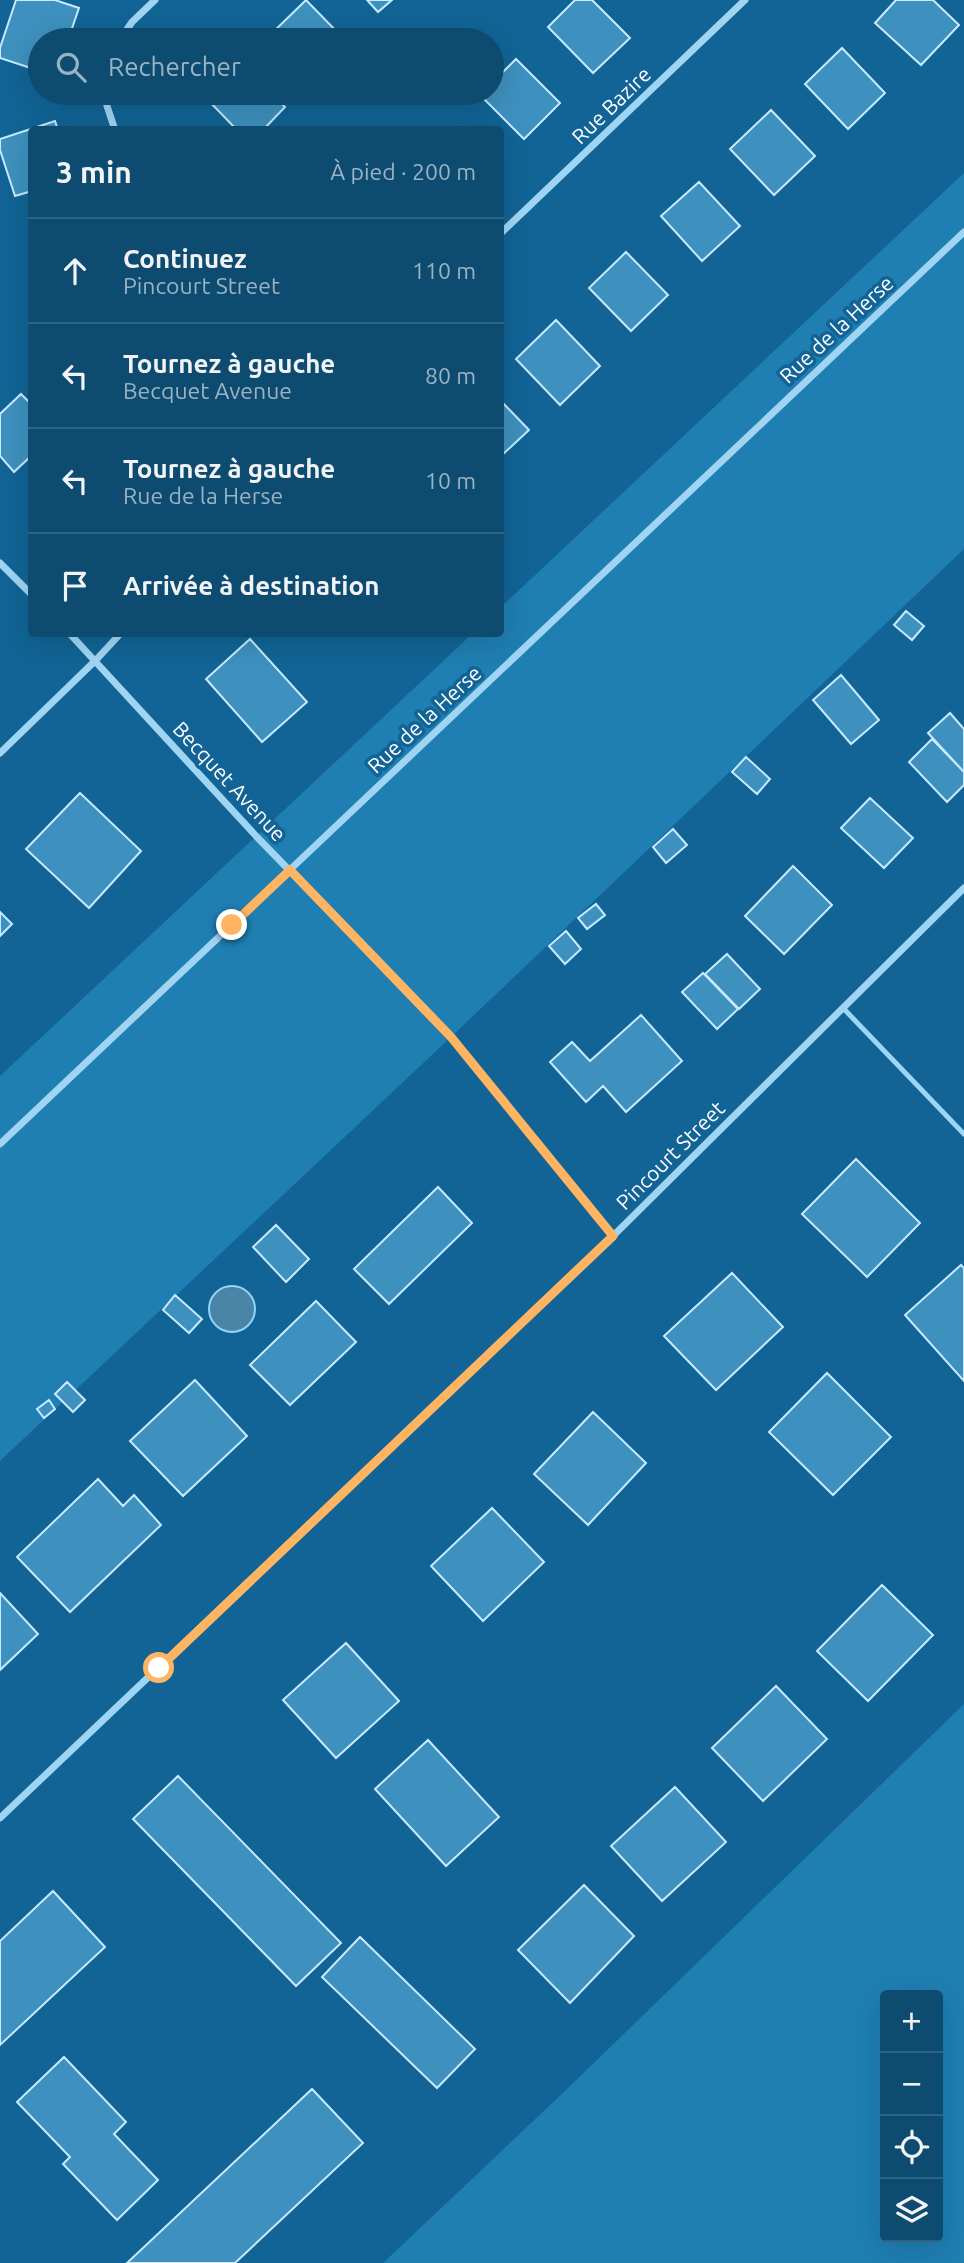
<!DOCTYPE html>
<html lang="fr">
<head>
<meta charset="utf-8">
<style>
  body { margin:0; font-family:Ubuntu,sans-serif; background:#165275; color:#f1f3f6 }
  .controls { position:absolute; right:21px; bottom:21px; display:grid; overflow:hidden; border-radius:7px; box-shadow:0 7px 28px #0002 }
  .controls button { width:63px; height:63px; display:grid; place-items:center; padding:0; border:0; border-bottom:2px solid #2d6383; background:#0d4b70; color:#f1f3f6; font:35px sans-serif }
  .stop { position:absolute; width:21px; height:21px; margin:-16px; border:5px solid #ffb462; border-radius:50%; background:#fff }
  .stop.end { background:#ffb462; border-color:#fff; box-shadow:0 2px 7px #0008 }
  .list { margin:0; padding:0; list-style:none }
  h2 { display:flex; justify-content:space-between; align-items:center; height:91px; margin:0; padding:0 28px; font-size:30px }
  h2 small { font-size:23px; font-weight:400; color:#9ab3c3 }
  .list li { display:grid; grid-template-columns:46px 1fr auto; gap:21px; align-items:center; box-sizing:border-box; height:105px; padding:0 28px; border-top:2px solid #2d6383 }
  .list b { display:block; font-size:26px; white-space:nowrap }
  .list p { margin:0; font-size:23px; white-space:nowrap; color:#9ab3c3 }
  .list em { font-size:23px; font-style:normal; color:#9ab3c3 }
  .icon { flex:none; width:38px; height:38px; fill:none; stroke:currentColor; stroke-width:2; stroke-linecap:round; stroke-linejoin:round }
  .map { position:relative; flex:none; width:964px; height:2263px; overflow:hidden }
  .search { position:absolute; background:#0d4b70; box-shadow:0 7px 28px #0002; left:28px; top:28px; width:476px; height:77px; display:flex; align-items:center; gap:18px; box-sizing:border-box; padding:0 24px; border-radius:38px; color:#9ab3c3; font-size:26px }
  .panel { position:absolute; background:#0d4b70; box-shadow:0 7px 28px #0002; left:28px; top:126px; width:476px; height:511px; border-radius:7px }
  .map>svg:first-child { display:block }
  .green { fill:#1f7eb2; fill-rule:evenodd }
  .water { fill:#4a85a7; stroke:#91d4f7; stroke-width:2 }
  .building { fill:#3e90be; stroke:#c7eafe; stroke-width:2 }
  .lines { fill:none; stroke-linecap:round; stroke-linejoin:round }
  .service { stroke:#9fd5f3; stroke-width:5 }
  .minor { stroke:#9fd5f3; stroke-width:7 }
  .route { stroke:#ffb462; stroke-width:9 }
  .labels { text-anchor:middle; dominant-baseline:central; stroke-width:7; stroke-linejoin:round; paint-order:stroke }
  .street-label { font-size:21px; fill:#fff; stroke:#116495 }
</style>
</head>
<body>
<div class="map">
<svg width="964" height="2263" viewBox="0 0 964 2263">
  <rect width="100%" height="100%" fill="#116495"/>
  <!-- green -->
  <path class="green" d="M964 173V549L451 1037 0 1461V1076L472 634H500L501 607Z
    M964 1704V2263H383L566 2090ZM938 1995V2237H885V1995Z"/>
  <!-- water -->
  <path class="water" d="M209 1309a23 23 0 1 1 46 0a23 23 0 1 1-46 0Z"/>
  <!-- building -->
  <path class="building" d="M16 0H55L79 8 68 40H40V71L0 58V48Z
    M306 0 345 40H271L268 37Z
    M367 0H392L378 12Z
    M575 0H592L630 38 593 73 548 27Z
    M896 0H933L959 25 921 65 875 23Z
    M842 48 885 93 848 129 805 84Z
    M516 59 560 103 524 139 480 95 492 93V83Z
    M207 93H271L285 107 263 130H237L204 96Z
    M771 110 815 156 774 195 730 149Z
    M55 121 58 130H32V191L15 196 0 150V139Z
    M699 182 740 226 702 261 661 216Z
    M626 252 668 295 631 331 589 288Z
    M556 320 600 366 560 405 516 359Z
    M21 394 32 405V455L14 472 0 456V414Z
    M500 400 529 430 500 457Z
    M906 611 924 626 912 640 894 625Z
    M250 639 307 702 262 742 206 679Z
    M841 675 879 720 851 744 813 700Z
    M950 713 964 729V772L928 733Z
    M932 739 964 772V785L947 802 909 762Z
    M746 757 770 779 757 794 732 772Z
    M80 793 141 851 89 908 26 849Z
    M870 798 913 838 884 868 841 828Z
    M673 829 687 845 666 863 653 847Z
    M793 866 832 905 784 954 745 916Z
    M596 904 605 915 587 929 578 918Z
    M0 912 12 924 0 936Z
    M566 931 581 949 565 964 549 946Z
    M727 954 760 989 739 1009 705 974Z
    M703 973 738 1009 717 1029 682 992Z
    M641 1015 682 1061 626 1112 603 1086 586 1102 550 1062 572 1042 590 1061Z
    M856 1159 920 1223 867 1277 802 1214Z
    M438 1187 472 1223 389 1304 354 1269Z
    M276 1225 309 1259 286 1282 253 1247Z
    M961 1265 964 1268V1381L905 1315Z
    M732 1273 783 1327 716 1390 664 1336Z
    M175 1295 202 1319 189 1333 163 1310Z
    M316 1301 356 1342 290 1405 250 1365Z
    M827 1373 891 1437 833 1495 769 1432Z
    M195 1380 247 1436 183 1496 130 1441Z
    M67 1382 85 1400 73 1412 55 1394Z
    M49 1400 55 1409 44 1418 37 1409Z
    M593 1412 646 1463 588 1525 534 1474Z
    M98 1479 123 1506 134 1495 161 1525 70 1612 17 1557Z
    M492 1508 544 1562 483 1621 431 1566Z
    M882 1585 933 1635 868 1701 817 1651Z
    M0 1593 38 1634 0 1670Z
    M346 1643 399 1701 336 1758 283 1700Z
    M776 1686 827 1739 763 1801 712 1748Z
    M428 1740 499 1817 446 1866 375 1789Z
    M178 1776 341 1943 296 1986 133 1819Z
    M675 1787 726 1842 662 1901 611 1846Z
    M584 1885 634 1936 570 2003 518 1950Z
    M53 1891 105 1947 0 2045V1941Z
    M360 1937 475 2049 437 2088 322 1977Z
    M64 2057 126 2122 114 2134 158 2180 117 2220 63 2164 70 2157 17 2102Z
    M312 2089 363 2143 235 2263H127Z"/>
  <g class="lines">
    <!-- service -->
    <path class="service" d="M843 1008 964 1134"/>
    <!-- minor -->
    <path class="minor" d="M120 40 132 22 155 0
      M106 93 107 106 115 130
      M500 234 745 0
      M0 563 32 595
      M70 634 256 836 451 1037 613 1236
      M0 753 96 660 120 634
      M0 1144 964 232
      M0 1818 613 1236 964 888"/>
  </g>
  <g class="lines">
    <!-- route -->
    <path class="route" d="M159 1668 613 1236 451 1037 290 870 232 925"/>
  </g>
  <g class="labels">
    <!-- street labels -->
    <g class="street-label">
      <text transform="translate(611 105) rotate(-44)">Rue Bazire</text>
      <text transform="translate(836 329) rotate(-43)">Rue de la Herse</text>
      <text transform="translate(424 719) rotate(-43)">Rue de la Herse</text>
      <text transform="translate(230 781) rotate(47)">Becquet Avenue</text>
      <text transform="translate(670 1155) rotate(-45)">Pincourt Street</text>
    </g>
  </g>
</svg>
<div class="controls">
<button>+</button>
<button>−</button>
<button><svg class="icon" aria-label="locate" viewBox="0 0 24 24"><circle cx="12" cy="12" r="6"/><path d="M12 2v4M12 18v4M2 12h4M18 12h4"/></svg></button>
<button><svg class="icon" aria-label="layers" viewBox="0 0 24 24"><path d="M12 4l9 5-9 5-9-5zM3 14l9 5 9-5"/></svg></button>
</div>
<div class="stop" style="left:159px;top:1668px"></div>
<div class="stop end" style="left:232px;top:925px"></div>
<div class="search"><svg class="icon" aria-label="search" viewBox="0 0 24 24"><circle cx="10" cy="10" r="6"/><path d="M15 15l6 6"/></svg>Rechercher</div>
<section class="panel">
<h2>3 min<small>À pied · 200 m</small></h2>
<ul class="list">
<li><svg class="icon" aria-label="ahead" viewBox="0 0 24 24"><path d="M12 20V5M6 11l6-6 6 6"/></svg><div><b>Continuez</b><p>Pincourt Street</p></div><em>110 m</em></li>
<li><svg class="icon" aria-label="left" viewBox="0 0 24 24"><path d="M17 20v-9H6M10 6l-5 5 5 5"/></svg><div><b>Tournez à gauche</b><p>Becquet Avenue</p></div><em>80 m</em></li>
<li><svg class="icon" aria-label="left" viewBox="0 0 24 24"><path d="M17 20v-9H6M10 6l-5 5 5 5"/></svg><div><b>Tournez à gauche</b><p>Rue de la Herse</p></div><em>10 m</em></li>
<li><svg class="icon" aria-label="arrive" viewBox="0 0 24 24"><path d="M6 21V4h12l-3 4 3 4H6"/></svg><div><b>Arrivée à destination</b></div></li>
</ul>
</section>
</div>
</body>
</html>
